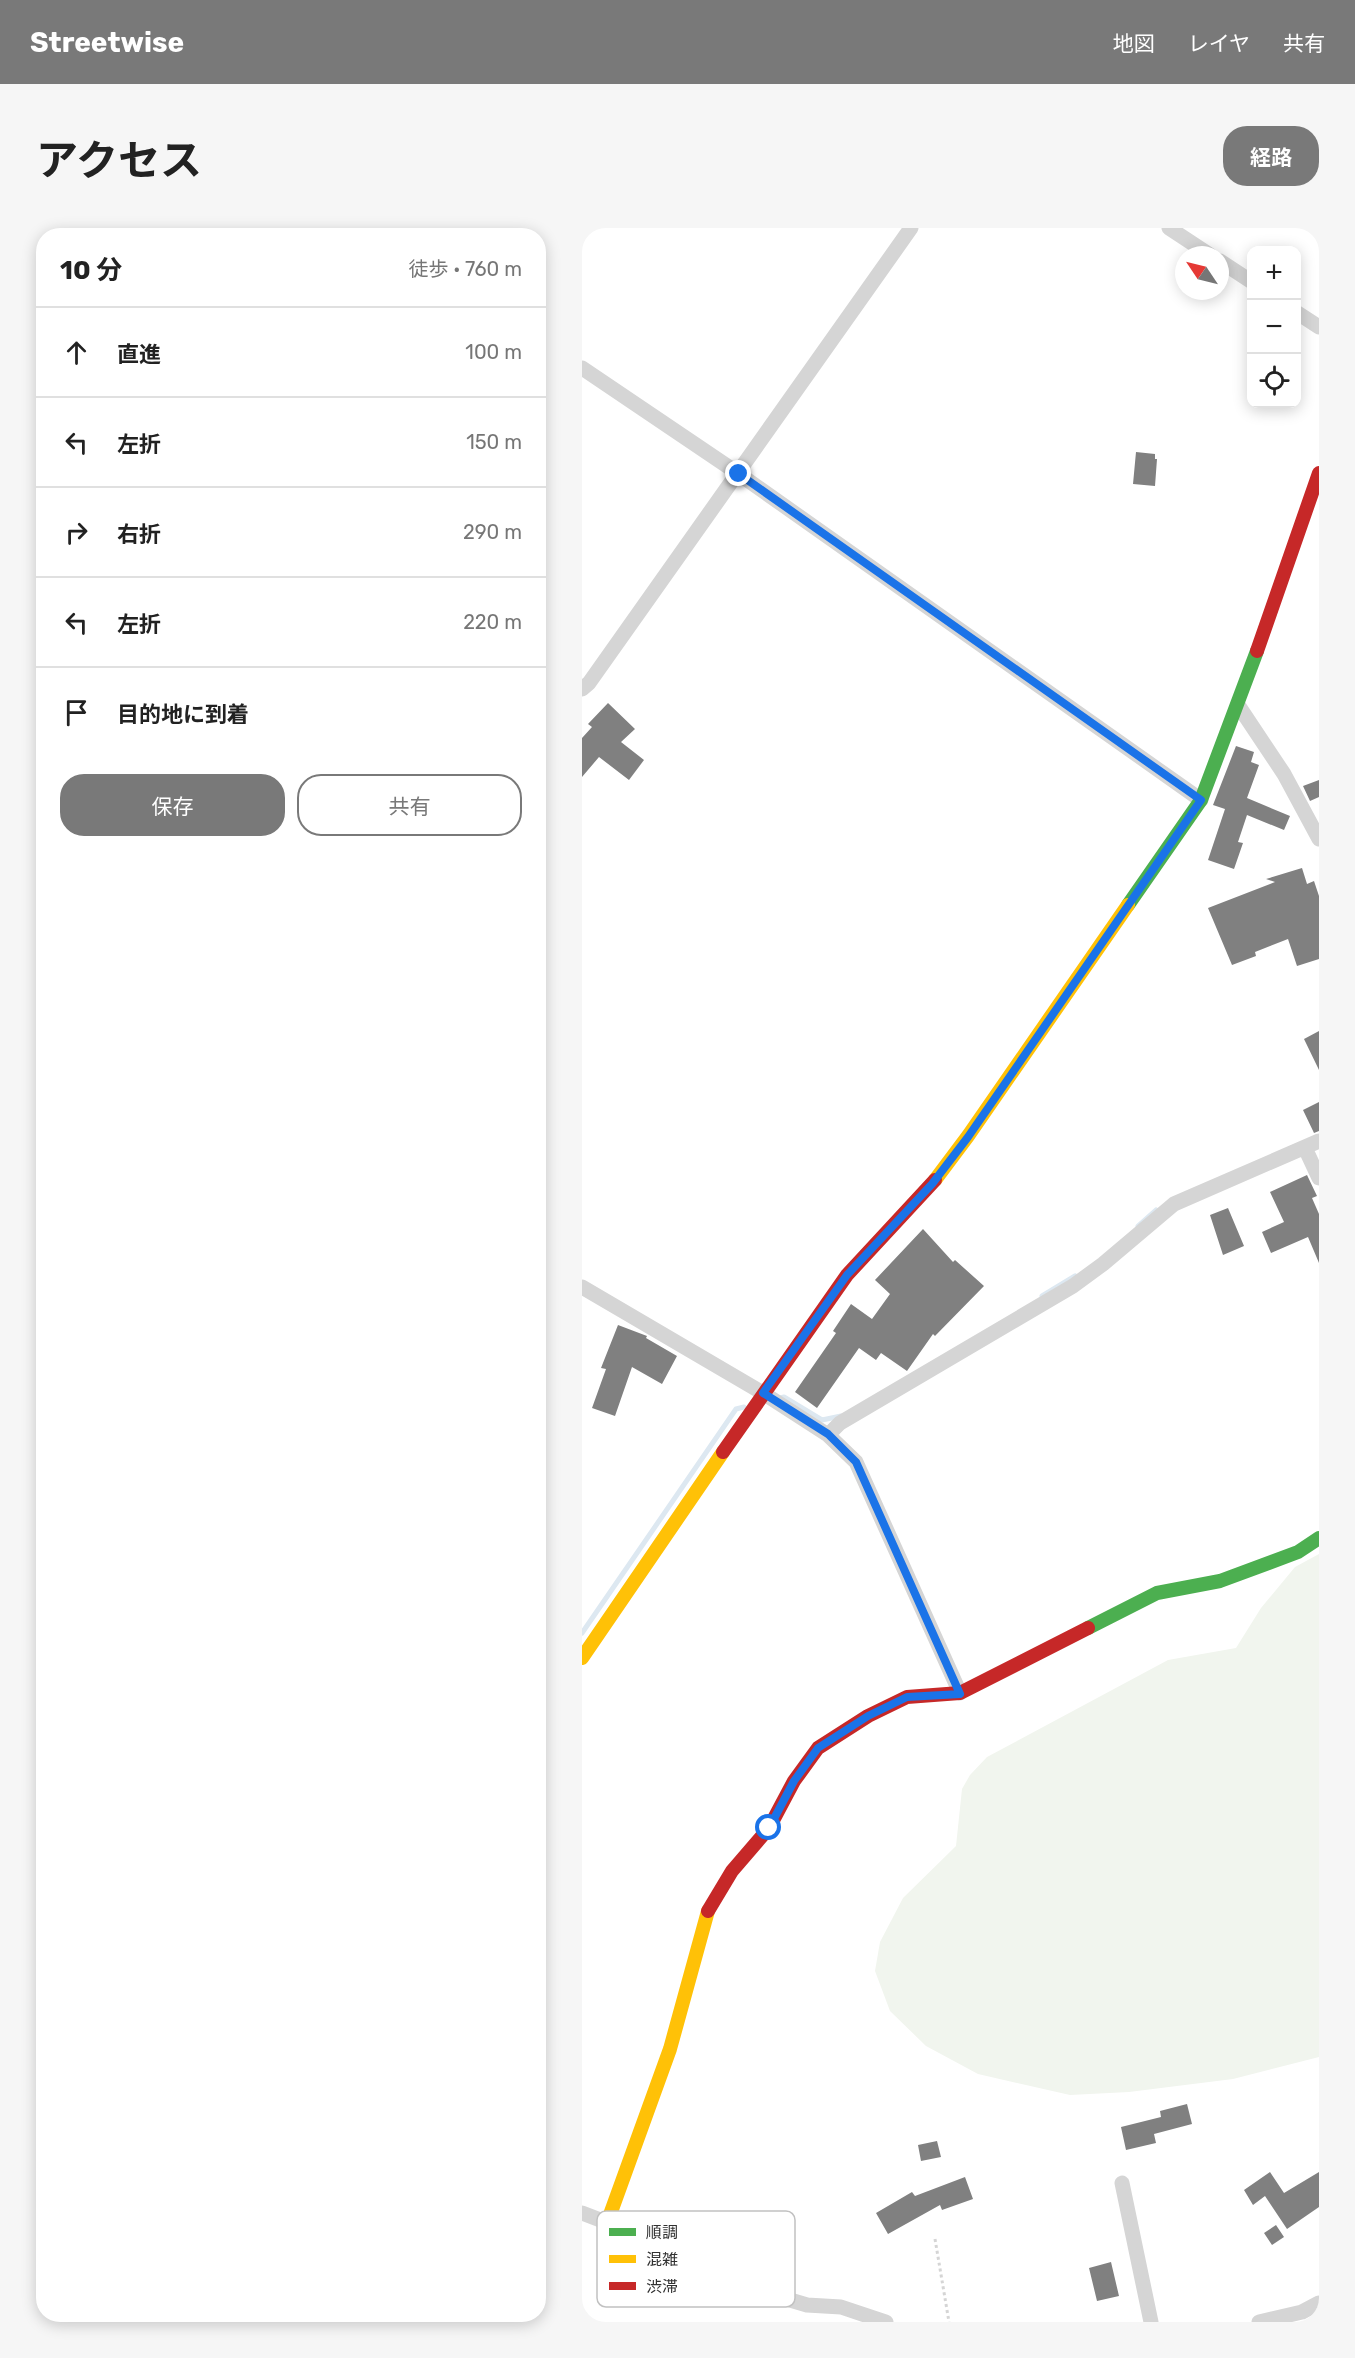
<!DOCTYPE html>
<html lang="ja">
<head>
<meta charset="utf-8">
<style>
  body { margin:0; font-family:Rubik,"Noto Sans JP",sans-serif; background:#f6f6f6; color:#222 }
  .controls { position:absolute; right:18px; top:18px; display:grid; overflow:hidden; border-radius:12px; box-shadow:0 3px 15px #0003 }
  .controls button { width:54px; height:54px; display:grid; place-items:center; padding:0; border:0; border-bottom:2px solid #e0e0e0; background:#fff; color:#222; font:30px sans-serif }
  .compass { position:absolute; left:593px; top:18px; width:54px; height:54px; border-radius:50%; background:#fff; box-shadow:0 3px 15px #0003; rotate:305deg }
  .stop { position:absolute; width:18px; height:18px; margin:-14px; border:4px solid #1a73e8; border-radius:50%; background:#fff }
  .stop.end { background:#1a73e8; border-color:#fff; box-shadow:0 2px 6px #0008 }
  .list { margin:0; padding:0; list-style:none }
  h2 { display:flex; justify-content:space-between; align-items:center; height:78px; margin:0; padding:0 24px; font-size:26px }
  h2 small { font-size:20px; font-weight:400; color:#767676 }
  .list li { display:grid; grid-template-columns:39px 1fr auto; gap:18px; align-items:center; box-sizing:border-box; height:90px; padding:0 24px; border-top:2px solid #e0e0e0 }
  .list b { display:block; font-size:22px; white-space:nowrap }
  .list em { font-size:20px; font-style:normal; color:#767676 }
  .actions { display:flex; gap:12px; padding:18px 24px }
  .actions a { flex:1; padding:14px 0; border:2px solid #797979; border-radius:24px; text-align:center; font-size:21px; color:#797979 }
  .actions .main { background:#797979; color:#fff }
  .icon { flex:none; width:33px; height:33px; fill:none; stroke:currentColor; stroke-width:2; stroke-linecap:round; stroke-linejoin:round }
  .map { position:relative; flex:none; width:737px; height:2094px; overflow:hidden; border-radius:24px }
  header { display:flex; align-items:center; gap:36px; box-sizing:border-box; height:84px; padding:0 30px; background:#797979; color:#fff }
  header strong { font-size:28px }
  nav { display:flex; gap:33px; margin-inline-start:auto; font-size:21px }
  .intro { display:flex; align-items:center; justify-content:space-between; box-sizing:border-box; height:144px; padding:0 36px }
  h1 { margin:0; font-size:42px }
  .button { padding:15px 27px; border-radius:24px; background:#797979; color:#fff; font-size:21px; font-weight:700 }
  main { display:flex; gap:36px; padding:0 36px }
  aside { flex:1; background:#fff; border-radius:24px; box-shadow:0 3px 15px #0003 }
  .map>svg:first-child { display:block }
  .green { fill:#f1f5ee }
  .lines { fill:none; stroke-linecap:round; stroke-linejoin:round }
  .stream { stroke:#dde8f1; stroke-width:5 }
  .building { fill:#808080 }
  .path { stroke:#d5d5d5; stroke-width:3; stroke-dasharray:3 3; stroke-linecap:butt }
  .street { stroke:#d5d5d5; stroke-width:15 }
  .fast { stroke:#4caf50; stroke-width:14 }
  .slow { stroke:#ffc107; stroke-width:14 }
  .jam { stroke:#c62828; stroke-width:14 }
  .route { stroke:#1a73e8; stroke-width:8 }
  .key { fill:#fff; stroke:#c1c1c1; stroke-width:1.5 }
  .key-label { font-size:16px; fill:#313131 }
</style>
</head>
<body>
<header>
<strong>Streetwise</strong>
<nav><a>地図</a><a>レイヤ</a><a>共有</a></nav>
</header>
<div class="intro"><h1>アクセス</h1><a class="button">経路</a></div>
<main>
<aside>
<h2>10 分<small>徒歩 · 760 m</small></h2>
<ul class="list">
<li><svg class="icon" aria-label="ahead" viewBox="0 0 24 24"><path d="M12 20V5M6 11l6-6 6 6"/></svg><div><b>直進</b></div><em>100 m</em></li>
<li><svg class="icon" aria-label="left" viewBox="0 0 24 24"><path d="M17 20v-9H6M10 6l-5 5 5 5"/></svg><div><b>左折</b></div><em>150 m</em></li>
<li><svg class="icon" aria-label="right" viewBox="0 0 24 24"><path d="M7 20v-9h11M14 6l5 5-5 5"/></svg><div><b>右折</b></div><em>290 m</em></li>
<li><svg class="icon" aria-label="left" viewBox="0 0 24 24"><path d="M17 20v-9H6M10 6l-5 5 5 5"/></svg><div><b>左折</b></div><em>220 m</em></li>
<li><svg class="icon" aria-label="arrive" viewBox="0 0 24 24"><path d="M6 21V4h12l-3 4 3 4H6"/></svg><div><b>目的地に到着</b></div></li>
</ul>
<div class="actions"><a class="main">保存</a><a>共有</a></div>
</aside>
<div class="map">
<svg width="737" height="2094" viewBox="0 0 737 2094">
  <rect width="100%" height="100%" fill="#fff"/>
  <!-- green -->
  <path class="green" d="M737 1326V1829L651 1851 547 1864 488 1867 396 1846 344 1818 308 1783 293 1743 298 1714 321 1670 374 1618 380 1561 388 1547 405 1529 586 1432 654 1420 679 1380 713 1339Z"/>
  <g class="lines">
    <!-- stream -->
    <path class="stream" d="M556 998 574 982
      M460 1068 493 1048
      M194 1171 202 1169 240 1192 259 1188
      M0 1405 154 1181 162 1179"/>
  </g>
  <!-- building -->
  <path class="building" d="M554 224 573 226V231H575L573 258 551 256Z
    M26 475 53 501 39 514 62 532 47 552 17 529 0 549V510L10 499 6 496Z
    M654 518 672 524 669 534 677 537 665 570 708 588 702 602 665 587 656 614 661 615 652 641 626 632 643 581 631 577Z
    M737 552V569L728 573 721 558Z
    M720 640 725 656 732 653 737 668V731L715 738 706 711 673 724 674 728 650 737 626 680 693 654 684 651Z
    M737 803V842L722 811Z
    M737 874V903L732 905 721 882Z
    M725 947 735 968 730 970 737 986V1035L726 1009 689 1025 680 1004 702 994 688 964Z
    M646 980 662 1018 641 1027 628 987Z
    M341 1001 371 1034 373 1032 402 1058 353 1108 351 1106 325 1143 299 1125 294 1132 277 1120 235 1180 213 1164 254 1105 251 1103 269 1076 290 1091 308 1066 293 1052Z
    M36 1097 65 1108 64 1110 95 1128 80 1156 50 1139 33 1188 10 1180 24 1141 19 1140Z
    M605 1876 610 1896 572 1906 574 1915 544 1922 539 1899 579 1889 578 1883Z
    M355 1913 359 1929 339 1933 336 1917Z
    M688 1944 702 1965 737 1944V1979L705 2001 683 1968 671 1977 662 1962Z
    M383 1949 391 1971 360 1982 358 1977 306 2006 294 1985 330 1964 333 1968Z
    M694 1997 702 2009 690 2017 682 2005Z
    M529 2034 537 2068 515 2073 507 2040Z"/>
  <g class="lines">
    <!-- path -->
    <path class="path" d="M353 2011 367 2094"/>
    <!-- street -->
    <path class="street" d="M587 0 628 27
      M638 33 670 54
      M714 84 737 99
      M0 140 157 246 619 572
      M0 461 7 455 329 0
      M656 477 702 546 737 611
      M723 920 737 950
      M0 1059 181 1165 246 1207 274 1234 378 1465
      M246 1207 258 1195 491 1058 521 1036 592 976 737 913
      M540 1955 569 2094
      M0 1985 81 2016 198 2069 225 2077 259 2079 304 2094
      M677 2094 720 2084 737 2075"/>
    <!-- fast -->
    <path class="fast" d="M546 677 619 572 675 423
      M506 1400 575 1365 638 1353 716 1324 737 1310"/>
    <!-- slow -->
    <path class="slow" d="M353 952 386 908 546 677
      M0 1430 141 1224
      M25 1995 88 1821 126 1683"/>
    <!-- jam -->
    <path class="jam" d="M675 423 737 245
      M141 1224 265 1047 353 952
      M126 1683 150 1643 187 1600 212 1553 236 1520 286 1488 325 1469 378 1465 506 1400"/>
  </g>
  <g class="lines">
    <!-- route -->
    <path class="route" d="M157 246 619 572 386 909 350 956 265 1047 181 1165 246 1206 274 1234 378 1466 325 1469 286 1488 236 1520 212 1553 187 1600"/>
  </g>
  <!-- legend -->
  <rect x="15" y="1983" width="198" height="96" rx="9" class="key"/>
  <rect x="27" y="2000" width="27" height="8" fill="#4caf50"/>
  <rect x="27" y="2027" width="27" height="8" fill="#ffc107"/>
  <rect x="27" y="2054" width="27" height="8" fill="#c62828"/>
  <g class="key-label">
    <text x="64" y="2010">順調</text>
    <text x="64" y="2037">混雑</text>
    <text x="64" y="2064">渋滞</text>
  </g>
</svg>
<div class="controls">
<button>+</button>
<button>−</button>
<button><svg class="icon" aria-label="locate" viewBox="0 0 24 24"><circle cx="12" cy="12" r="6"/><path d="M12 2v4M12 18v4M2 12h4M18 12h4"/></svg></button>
</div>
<svg class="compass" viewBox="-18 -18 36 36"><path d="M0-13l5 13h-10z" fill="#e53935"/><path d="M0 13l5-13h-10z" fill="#767676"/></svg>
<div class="stop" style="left:187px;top:1600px"></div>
<div class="stop end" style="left:157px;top:246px"></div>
</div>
</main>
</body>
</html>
